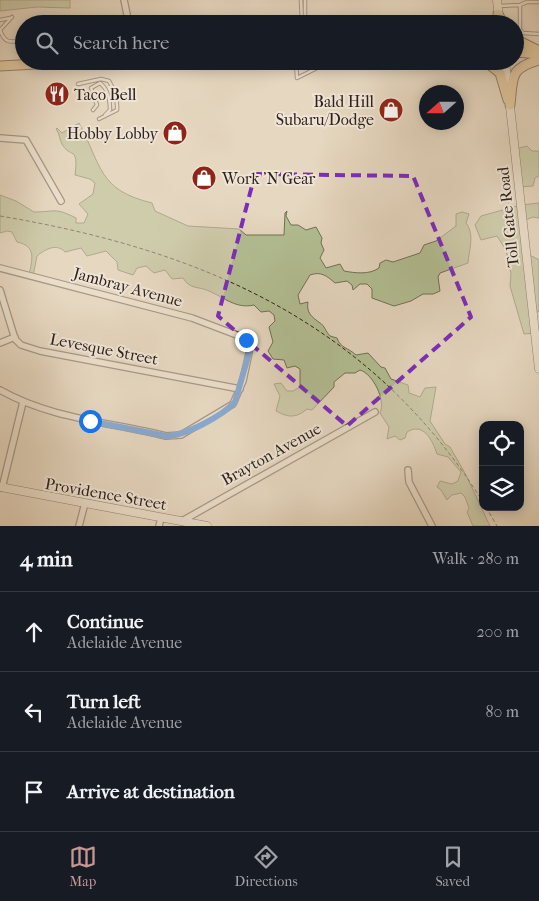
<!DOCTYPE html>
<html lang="en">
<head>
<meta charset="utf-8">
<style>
  body { margin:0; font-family:"IM FELL French Canon",serif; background:#242831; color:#f1f3f6 }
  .controls { position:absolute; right:15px; bottom:15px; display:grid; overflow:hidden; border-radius:10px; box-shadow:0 2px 12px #0003 }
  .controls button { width:45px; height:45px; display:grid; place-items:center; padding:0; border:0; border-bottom:1px solid #363941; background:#171b24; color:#f1f3f6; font:25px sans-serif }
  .compass { position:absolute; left:419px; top:85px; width:45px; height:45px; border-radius:50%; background:#171b24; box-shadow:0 2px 12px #0003; rotate:249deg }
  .stop { position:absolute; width:15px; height:15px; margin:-11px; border:4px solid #1a73e8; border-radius:50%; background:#fff }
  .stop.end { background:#1a73e8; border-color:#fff; box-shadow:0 1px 5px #0008 }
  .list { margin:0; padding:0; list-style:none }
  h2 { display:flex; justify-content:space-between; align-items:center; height:65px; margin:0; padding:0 20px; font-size:21px }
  h2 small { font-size:16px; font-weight:400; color:#9ea1a6 }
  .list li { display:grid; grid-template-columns:32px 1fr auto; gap:15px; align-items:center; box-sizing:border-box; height:80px; padding:0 20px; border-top:1px solid #363941 }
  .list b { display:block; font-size:19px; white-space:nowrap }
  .list p { margin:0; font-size:16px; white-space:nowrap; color:#9ea1a6 }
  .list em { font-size:16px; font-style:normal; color:#9ea1a6 }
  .icon { flex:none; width:28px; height:28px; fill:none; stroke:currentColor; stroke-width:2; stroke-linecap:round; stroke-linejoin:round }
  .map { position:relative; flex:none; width:539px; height:526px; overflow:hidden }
  .search { position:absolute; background:#171b24; box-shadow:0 2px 12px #0003; left:15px; right:15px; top:15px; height:55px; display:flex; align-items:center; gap:12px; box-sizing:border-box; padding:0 18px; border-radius:28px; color:#9ea1a6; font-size:19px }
  .sheet { height:305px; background:#171b24 }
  nav { display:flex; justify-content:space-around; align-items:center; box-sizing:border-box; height:70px; border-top:1px solid #363941; background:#171b24; font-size:14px; color:#9ea1a6 }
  nav a { display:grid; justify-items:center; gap:2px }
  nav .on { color:#c59692 }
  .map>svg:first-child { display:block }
  .green { fill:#b3bf94; stroke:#707057 }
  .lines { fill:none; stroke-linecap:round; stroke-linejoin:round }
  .lane-casing { stroke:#5c4e44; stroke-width:4.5 }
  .street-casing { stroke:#5c4e44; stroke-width:8 }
  .secondary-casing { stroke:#2e201a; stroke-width:9 }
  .primary-casing { stroke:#2e201a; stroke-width:11 }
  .path { stroke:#2e201a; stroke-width:1; stroke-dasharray:4 2.5; stroke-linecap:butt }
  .lane { stroke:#efe5d6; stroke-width:2.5 }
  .street { stroke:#efe5d6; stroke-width:5.5 }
  .secondary { stroke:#efe5d6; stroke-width:8 }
  .primary { stroke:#e3bc80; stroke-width:9 }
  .route { stroke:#1a73e8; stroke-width:6 }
  .marked { fill:none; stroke:#7b2cbf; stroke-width:4; stroke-dasharray:10 6; stroke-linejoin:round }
  .labels { text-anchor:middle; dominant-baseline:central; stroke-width:4; stroke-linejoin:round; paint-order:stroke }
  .poi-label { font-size:16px; fill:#2e201a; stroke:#efe5d6; text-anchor:start }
  .street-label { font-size:16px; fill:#2e201a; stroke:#efe5d6 }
</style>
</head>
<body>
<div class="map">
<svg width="539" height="526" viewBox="0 0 539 526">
  <rect width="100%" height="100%" fill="#e6d7c0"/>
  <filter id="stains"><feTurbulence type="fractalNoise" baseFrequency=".004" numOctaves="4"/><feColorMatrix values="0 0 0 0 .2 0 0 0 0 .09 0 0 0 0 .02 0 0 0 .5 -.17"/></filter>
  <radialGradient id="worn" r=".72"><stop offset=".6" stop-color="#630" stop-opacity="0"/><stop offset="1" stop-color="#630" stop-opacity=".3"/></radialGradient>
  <!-- green -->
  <path class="green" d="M0 0H70V8L37 7 0 11Z
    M79 123C102 166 98 190 152 203L155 211 188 226 239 229 246 235H284L285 213 287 211 286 216 291 225H298L306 230 316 227 322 238 321 243 324 250 320 258 326 268 340 264 344 271C355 273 369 275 379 268L380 263 386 260 393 262 420 253 424 245 436 241 456 226V214L462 212 469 214 466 223C475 235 469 249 468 263L440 273 438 277 440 291 433 294H423L411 301 394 306 372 298V289L367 284H360L353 290 352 285 347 281 335 283C327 276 321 271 310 275L298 295 300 304 308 302C306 313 312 317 320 323 324 325 326 332 330 336L337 338C340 348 349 348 356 355L368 353 381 367 385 368 391 379 408 385 409 393 420 397 425 388 436 387 430 421 445 444 450 447 466 475 490 526H473L467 512 469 508 465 497 461 493 452 495 447 500 441 490 437 487 440 481 452 484 458 481 461 472 448 457 437 454C432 439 423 422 407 432L405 438 400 440 395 436 387 439 389 427 380 413C386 400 373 374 360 370L355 373H345L334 382V387L312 410 307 409C296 418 289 418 276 411L280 396 274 384 281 383 287 391H293L300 387V369L295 366 287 368 284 360 273 359 268 351 273 342 269 327 275 321 274 315 269 311 261 312 254 305C236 309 225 298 209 291 199 286 190 290 183 278L172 279 165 270 154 273 146 266 137 268 133 275 118 270 117 262 106 251 87 256 81 248 65 252C57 243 45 249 37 256L33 276 29 275C32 260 37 246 17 242L12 232 7 231 0 233V195L16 201 34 212C56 212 54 207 76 218V223H84L88 214 79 204 93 194 95 183 90 179 75 175C79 145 70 159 62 144 59 139 60 134 56 129L57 128 62 133Z
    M527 146 532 151H539V176L535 178 533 186 518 187 515 149Z
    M539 203V218L533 217 523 221 526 253 539 260V312L534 311 536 333 524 334 510 286 511 274 506 250 497 236 481 240 475 225 481 216 521 205Z"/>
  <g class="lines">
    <defs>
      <path id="lane" d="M301 0 302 24
        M305 0V24
        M520 5 527 2H539
        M499 6 520 5V30L523 33 539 34
        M12 17 0 30C5 44 10 42 24 41
        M0 20 10 18
        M296 61 297 78 331 61
        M78 84 101 79 109 81C115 91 118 99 117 110L99 119
        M93 110 97 105 91 88 100 83C108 89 110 101 110 110L105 115"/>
      <path id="street" d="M124 0 129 24
        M0 138 26 140 61 201
        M0 268 192 318 242 337 249 344V353L243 381 233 404 181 435 166 436C110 422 51 419 0 390
        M0 290 15 339 21 345 40 351 240 389
        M0 343 15 337
        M408 470 409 482 432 526
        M2 488 23 402
        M182 521 375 412
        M79 526 85 503
        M159 526 161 518"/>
      <path id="secondary" d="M497 0 499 19
        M505 61 539 369
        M0 487 207 526"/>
      <path id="primary" d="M498 14 503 24
        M515 39 539 51
        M515 52 539 54
        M485 61 500 73 508 100
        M0 66 90 61
        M510 105C513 78 509 68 539 60"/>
    </defs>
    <!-- lane casing -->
    <use href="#lane" class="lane-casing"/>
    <!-- street casing -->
    <use href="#street" class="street-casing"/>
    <!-- secondary casing -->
    <use href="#secondary" class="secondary-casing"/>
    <!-- primary casing -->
    <use href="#primary" class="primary-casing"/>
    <!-- path -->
    <path class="path" d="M0 216C202 250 370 322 483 502
      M486 507 497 526"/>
    <!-- lane -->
    <use href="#lane" class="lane"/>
    <!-- street -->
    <use href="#street" class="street"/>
    <!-- secondary -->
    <use href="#secondary" class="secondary"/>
    <!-- primary -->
    <use href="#primary" class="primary"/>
  </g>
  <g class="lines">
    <!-- route -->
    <path class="route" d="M90 421 166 436C185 436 222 416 235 402L249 353 246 340"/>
  </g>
  <!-- marked area -->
  <path d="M0 0H539V526H0ZM255 174 413 176 471 317 347 426 218 316Z" fill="#e6d7c0" fill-opacity=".55" fill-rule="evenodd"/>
  <path class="marked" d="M255 174 413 176 471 317 347 426 218 316Z"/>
  <!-- icons -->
  <defs>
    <symbol id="restaurant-disc" viewBox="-11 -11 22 22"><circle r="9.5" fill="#8f2418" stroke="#efe5d6"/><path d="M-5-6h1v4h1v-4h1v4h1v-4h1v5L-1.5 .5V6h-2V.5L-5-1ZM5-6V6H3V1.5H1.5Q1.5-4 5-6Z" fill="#fff"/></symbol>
    <symbol id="shop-disc" viewBox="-11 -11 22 22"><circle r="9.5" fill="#8f2418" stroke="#efe5d6"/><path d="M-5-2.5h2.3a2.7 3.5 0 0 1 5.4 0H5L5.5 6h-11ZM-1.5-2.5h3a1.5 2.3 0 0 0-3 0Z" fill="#fff"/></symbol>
  </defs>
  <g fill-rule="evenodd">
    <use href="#restaurant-disc" x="43" y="80" width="28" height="28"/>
    <use href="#shop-disc" x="377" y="96" width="28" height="28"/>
    <use href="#shop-disc" x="161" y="119" width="28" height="28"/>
    <use href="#shop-disc" x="190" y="164" width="28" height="28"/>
  </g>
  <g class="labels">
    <!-- poi labels -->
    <g class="poi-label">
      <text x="74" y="94">Taco Bell</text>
      <text x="374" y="101" text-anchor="end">Bald Hill<tspan x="374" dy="18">Subaru/Dodge</tspan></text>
      <text x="158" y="133" text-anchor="end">Hobby Lobby</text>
      <text x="222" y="178">Work 'N Gear</text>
    </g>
    <!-- street labels -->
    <g class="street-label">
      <text transform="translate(508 217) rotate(-96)">Toll Gate Road</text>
      <text transform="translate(128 287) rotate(15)">Jambray Avenue</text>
      <text transform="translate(104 349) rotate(11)">Levesque Street</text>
      <text transform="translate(271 454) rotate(-29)">Brayton Avenue</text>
      <text transform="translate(106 494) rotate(10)">Providence Street</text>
    </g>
  </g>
  <rect width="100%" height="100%" filter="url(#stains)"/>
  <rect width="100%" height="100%" fill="url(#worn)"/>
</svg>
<div class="controls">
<button><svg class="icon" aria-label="locate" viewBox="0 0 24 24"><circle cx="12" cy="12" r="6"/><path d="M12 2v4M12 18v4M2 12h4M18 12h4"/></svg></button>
<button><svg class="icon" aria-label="layers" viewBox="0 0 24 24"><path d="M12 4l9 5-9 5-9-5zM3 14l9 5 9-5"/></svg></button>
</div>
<svg class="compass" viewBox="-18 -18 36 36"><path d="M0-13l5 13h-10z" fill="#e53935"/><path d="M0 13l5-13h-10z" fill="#9ea1a6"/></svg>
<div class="stop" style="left:90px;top:421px"></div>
<div class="stop end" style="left:246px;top:340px"></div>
<div class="search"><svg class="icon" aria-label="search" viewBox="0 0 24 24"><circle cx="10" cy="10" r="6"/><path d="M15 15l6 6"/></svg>Search here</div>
</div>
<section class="sheet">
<h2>4 min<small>Walk · 280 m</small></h2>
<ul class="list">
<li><svg class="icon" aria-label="ahead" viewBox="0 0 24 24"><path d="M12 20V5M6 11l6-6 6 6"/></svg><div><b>Continue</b><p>Adelaide Avenue</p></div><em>200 m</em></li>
<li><svg class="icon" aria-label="left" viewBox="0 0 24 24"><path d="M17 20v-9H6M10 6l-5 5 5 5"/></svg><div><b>Turn left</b><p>Adelaide Avenue</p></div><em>80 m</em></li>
<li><svg class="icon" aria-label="arrive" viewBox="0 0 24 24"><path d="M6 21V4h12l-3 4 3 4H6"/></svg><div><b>Arrive at destination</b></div></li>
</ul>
</section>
<nav>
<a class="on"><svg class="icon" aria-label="map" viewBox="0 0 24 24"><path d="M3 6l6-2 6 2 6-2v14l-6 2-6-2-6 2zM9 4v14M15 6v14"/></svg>Map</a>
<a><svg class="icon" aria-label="directions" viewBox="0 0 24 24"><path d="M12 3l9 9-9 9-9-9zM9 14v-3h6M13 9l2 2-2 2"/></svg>Directions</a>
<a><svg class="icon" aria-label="saved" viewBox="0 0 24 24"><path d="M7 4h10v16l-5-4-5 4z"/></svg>Saved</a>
</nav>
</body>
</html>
